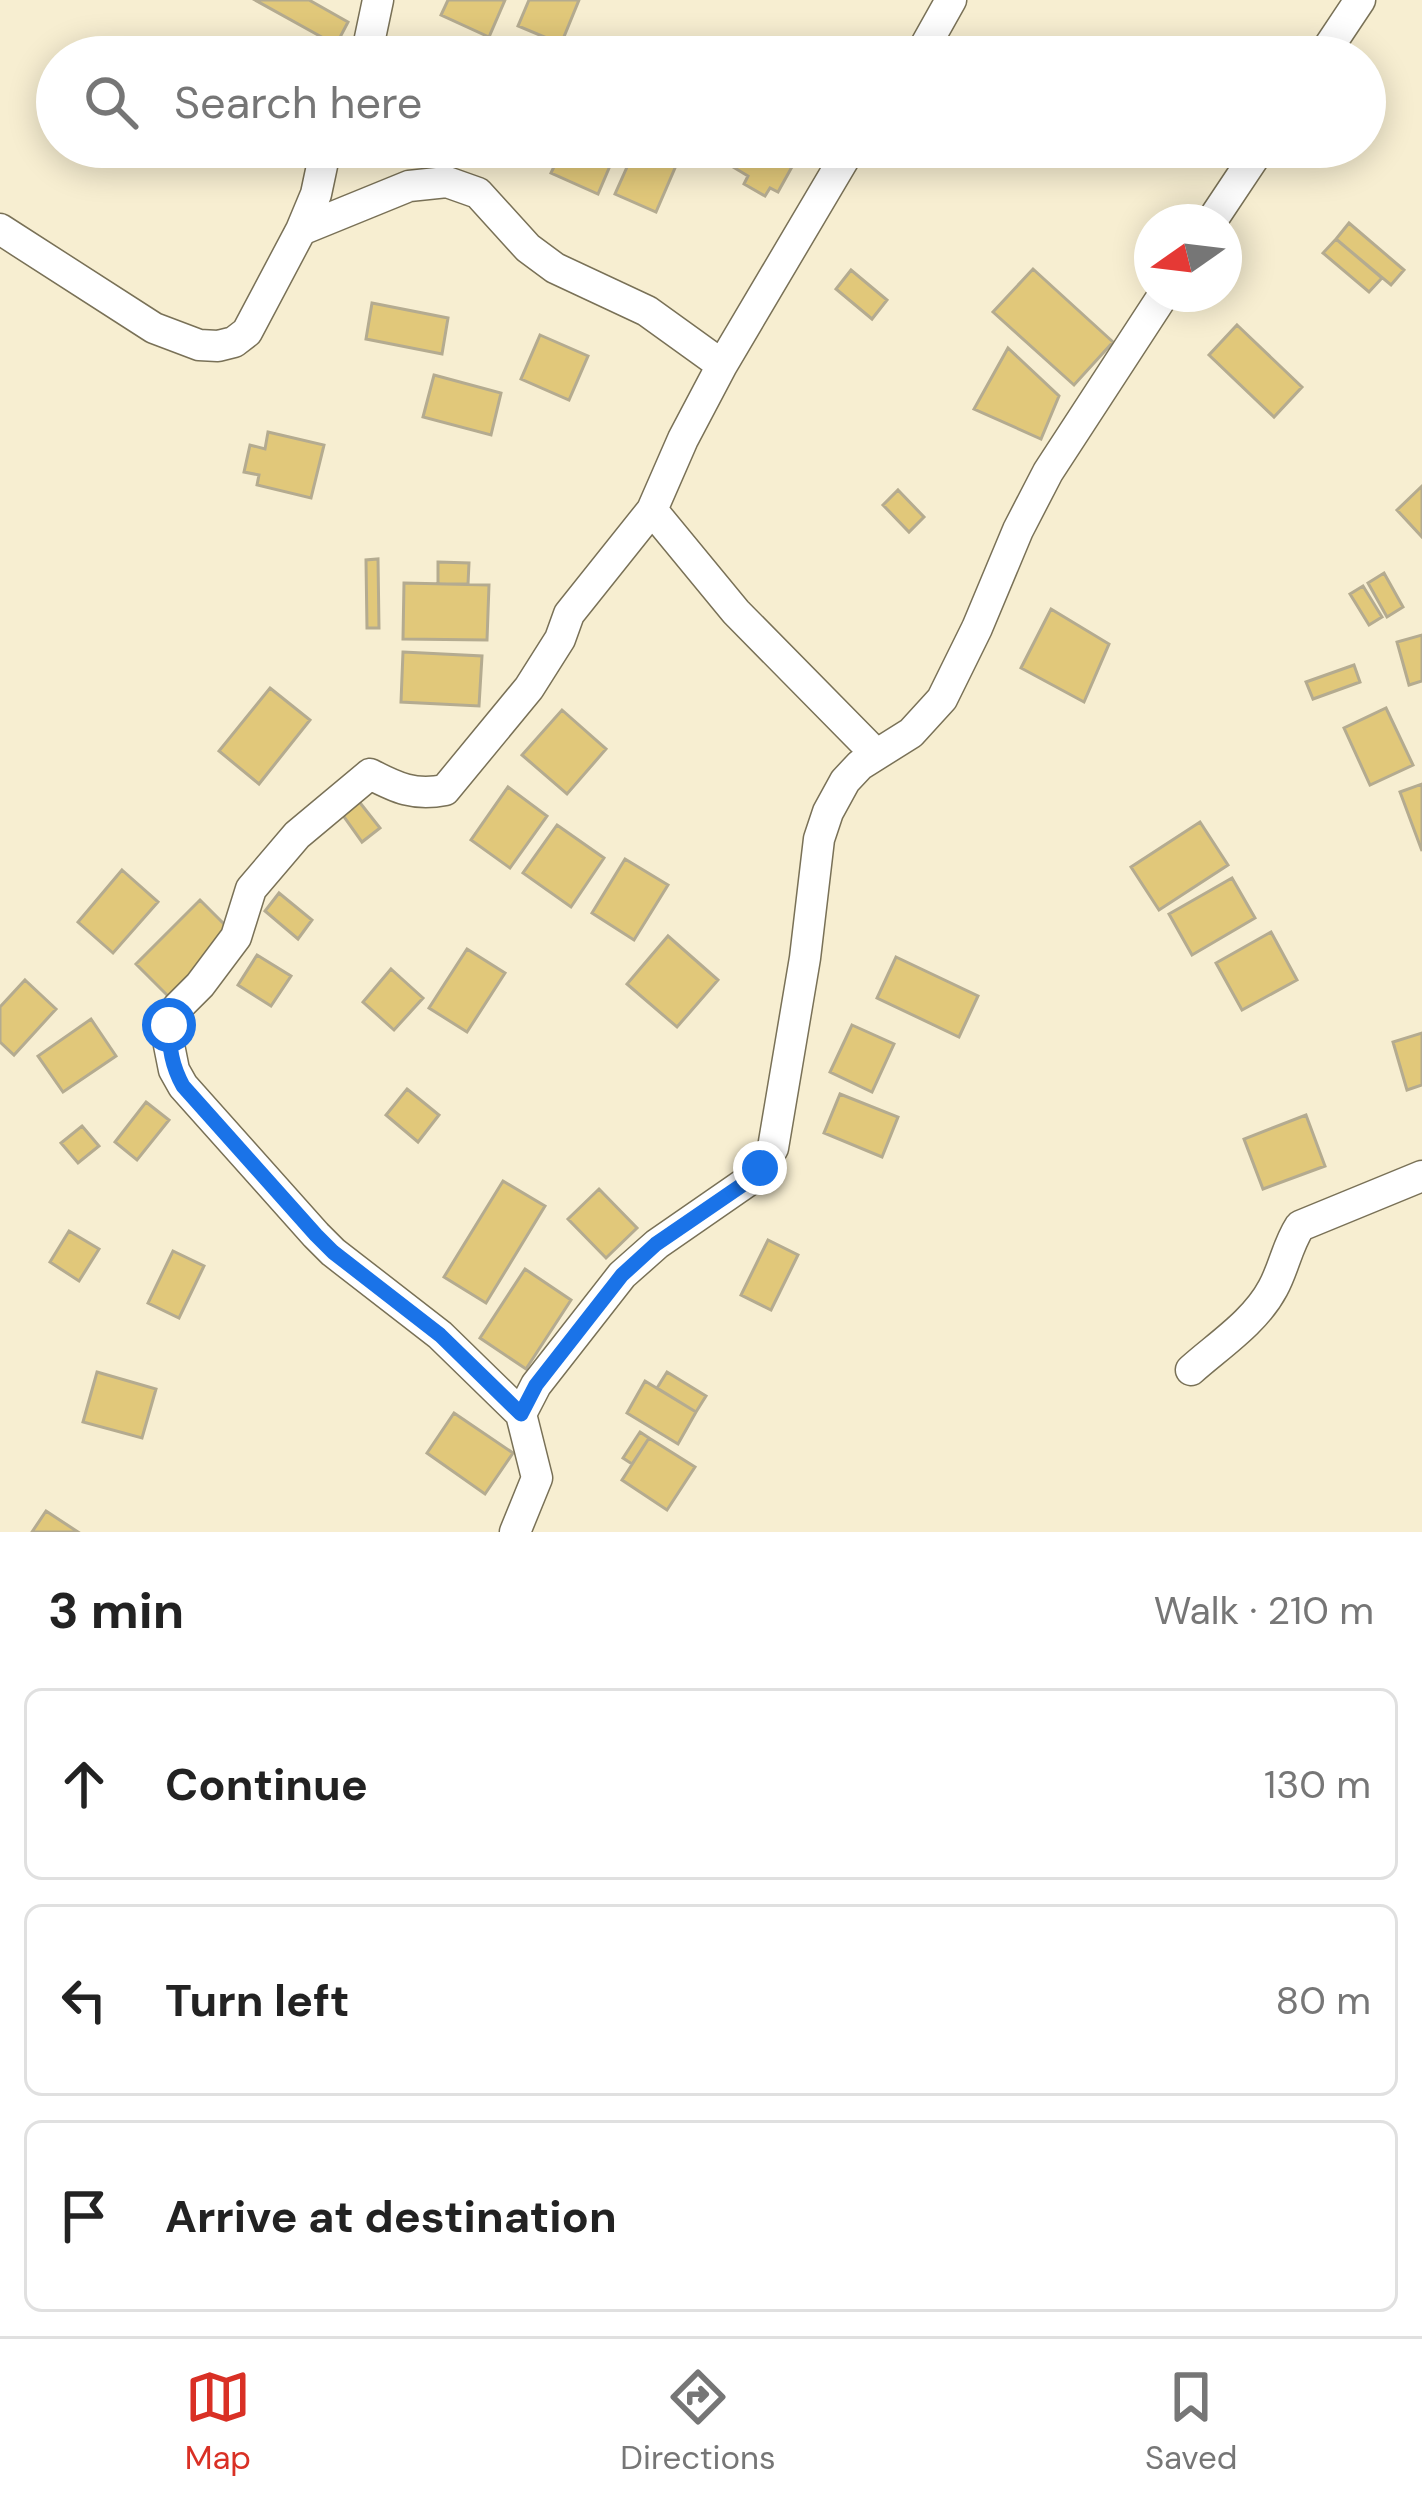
<!DOCTYPE html>
<html lang="en">
<head>
<meta charset="utf-8">
<style>
  body { margin:0; font-family:"DM Sans",sans-serif; background:#f6f6f6; color:#222 }
  .compass { position:absolute; left:1134px; top:204px; width:108px; height:108px; border-radius:50%; background:#fff; box-shadow:0 6px 30px #0003; rotate:256deg }
  .stop { position:absolute; width:36px; height:36px; margin:-27px; border:9px solid #1a73e8; border-radius:50%; background:#fff }
  .stop.end { background:#1a73e8; border-color:#fff; box-shadow:0 3px 12px #0008 }
  .list { margin:0; padding:0; list-style:none }
  h2 { display:flex; justify-content:space-between; align-items:center; height:156px; margin:0; padding:0 48px; font-size:51px }
  h2 small { font-size:39px; font-weight:400; color:#767676 }
  .list li { display:grid; grid-template-columns:78px 1fr auto; gap:36px; align-items:center; box-sizing:border-box; height:192px; margin:0 24px 24px; padding:0 24px; border:3px solid #e0e0e0; border-radius:18px }
  .list b { display:block; font-size:45px; white-space:nowrap }
  .list em { font-size:39px; font-style:normal; color:#767676 }
  .icon { flex:none; width:66px; height:66px; fill:none; stroke:currentColor; stroke-width:2; stroke-linecap:round; stroke-linejoin:round }
  .map { position:relative; flex:none; width:1422px; height:1532px; overflow:hidden }
  .search { position:absolute; background:#fff; box-shadow:0 6px 30px #0003; left:36px; right:36px; top:36px; height:132px; display:flex; align-items:center; gap:30px; box-sizing:border-box; padding:0 42px; border-radius:66px; color:#767676; font-size:45px }
  .sheet { height:804px; background:#fff }
  nav { display:flex; justify-content:space-around; align-items:center; box-sizing:border-box; height:168px; border-top:3px solid #e0e0e0; background:#fff; font-size:33px; color:#767676 }
  nav a { display:grid; justify-items:center; gap:6px }
  nav .on { color:#d93025 }
  .map>svg:first-child { display:block }
  .building { fill:#e1c87a; stroke:#b4ab90; stroke-width:3 }
  .lines { fill:none; stroke-linecap:round; stroke-linejoin:round }
  .minor-casing { stroke:#797157; stroke-width:33 }
  .minor { stroke:#fff; stroke-width:30 }
  .route { stroke:#1a73e8; stroke-width:15 }
</style>
</head>
<body>
<div class="map">
<svg width="1422" height="1532" viewBox="0 0 1422 1532">
  <rect width="100%" height="100%" fill="#f7eed1"/>
  <!-- building -->
  <path class="building" d="M255 0H309L348 22 336 45Z
    M448 0H505L489 37 441 15Z
    M529 0H579L561 44 518 26Z
    M563 147H618L598 194 551 173Z
    M636 147H684L656 212 615 194Z
    M700 147H803L778 192 770 188 765 196 744 184 748 176Z
    M1349 223 1404 270 1391 285 1336 239Z
    M1336 239 1382 278 1369 292 1323 253Z
    M1033 269 1113 342 1074 385 993 312Z
    M851 270 887 300 872 319 836 289Z
    M372 303 448 318 442 354 366 339Z
    M1237 325 1302 387 1274 417 1209 355Z
    M540 335 588 356 569 400 521 379Z
    M1008 348 1059 396 1041 439 974 409Z
    M434 375 501 393 491 435 423 417Z
    M268 432 324 445 311 498 257 485 259 475 244 472 250 445 265 449Z
    M1422 486V537L1397 510Z
    M898 490 924 517 909 532 883 505Z
    M378 559 379 628H367L366 560Z
    M438 562 469 563 468 584H438Z
    M1384 573 1403 607 1387 617 1368 583Z
    M404 583 489 585 487 640 403 639Z
    M1363 586 1382 617 1369 625 1350 594Z
    M1051 609 1109 644 1084 702 1021 668Z
    M1422 635V681L1409 685 1397 642Z
    M403 652 482 656 479 706 401 702Z
    M1354 665 1360 682 1313 699 1306 682Z
    M270 688 310 720 259 784 219 751Z
    M1386 708 1413 765 1370 785 1344 728Z
    M562 710 606 749 567 794 522 755Z
    M1422 784V851L1400 792Z
    M508 787 547 816 510 868 471 840Z
    M357 799 380 828 362 842 340 811Z
    M1200 822 1228 865 1159 910 1131 867Z
    M557 825 604 858 571 907 523 873Z
    M625 859 668 885 634 940 592 913Z
    M122 870 158 902 113 953 78 922Z
    M1232 878 1255 918 1192 955 1169 914Z
    M279 893 312 920 298 939 265 911Z
    M200 900 235 935 171 999 136 964Z
    M1271 932 1297 980 1242 1010 1216 963Z
    M668 936 718 980 677 1027 627 984Z
    M467 949 505 973 467 1032 429 1008Z
    M257 955 291 976 271 1006 238 985Z
    M896 957 978 996 959 1037 877 998Z
    M391 969 423 998 394 1030 363 1002Z
    M25 980 56 1009 14 1055 0 1042V1007Z
    M91 1019 116 1056 63 1092 38 1056Z
    M852 1025 894 1044 872 1092 830 1072Z
    M1422 1033V1085L1407 1090 1393 1042Z
    M407 1089 439 1115 418 1142 386 1115Z
    M840 1094 898 1117 882 1157 824 1133Z
    M146 1102 169 1120 137 1160 115 1142Z
    M1306 1115 1325 1166 1263 1189 1244 1139Z
    M82 1126 99 1146 78 1163 61 1143Z
    M503 1181 545 1206 486 1303 444 1277Z
    M599 1189 637 1228 606 1258 568 1219Z
    M69 1231 99 1249 79 1281 50 1262Z
    M768 1240 798 1255 771 1310 741 1295Z
    M173 1251 204 1266 179 1318 148 1303Z
    M525 1269 571 1300 526 1369 480 1338Z
    M97 1372 156 1389 142 1438 83 1422Z
    M667 1372 706 1396 696 1412 657 1388Z
    M645 1381 696 1412 678 1444 627 1413Z
    M454 1413 513 1453 485 1494 427 1453Z
    M640 1432 649 1438 632 1464 623 1458Z
    M649 1438 695 1467 667 1510 622 1480Z
    M46 1511 78 1532H32Z"/>
  <g class="lines">
    <defs>
      <path id="minor" d="M366 57 378 0
        M919 57 951 0
        M1322 57 1360 0
        M1211 222 1261 147
        M0 229 154 328 199 345 218 346 234 342 247 332 301 230 316 194 326 147
        M301 230 409 186 447 182 478 193 528 248 555 268 647 311 722 365
        M652 510 736 612 876 754
        M1191 1370C1219 1345 1255 1322 1273 1288 1284 1268 1287 1246 1300 1226L1422 1176
        M521 1414 440 1335 333 1252 316 1235 183 1086 174 1070 169 1045V1025L178 1007 200 985 236 937 251 889 297 835 370 774C397 788 414 796 445 790L529 688 560 639 569 614 652 510 683 439 722 365 851 147
        M515 1532 537 1478 521 1414 536 1385 622 1275 657 1244 748 1181 760 1168 773 1148 805 958 819 839 828 812 845 781 860 765 911 733 942 699 977 628 1018 530 1048 472 1164 294"/>
    </defs>
    <!-- minor casing -->
    <use href="#minor" class="minor-casing"/>
    <!-- minor -->
    <use href="#minor" class="minor"/>
  </g>
  <g class="lines">
    <!-- route -->
    <path class="route" d="M169 1025C169 1048 172 1066 183 1086L316 1235 333 1252 440 1335 521 1414 536 1385 622 1275 656 1244 748 1181 760 1168"/>
  </g>
</svg>
<svg class="compass" viewBox="-18 -18 36 36"><path d="M0-13l5 13h-10z" fill="#e53935"/><path d="M0 13l5-13h-10z" fill="#767676"/></svg>
<div class="stop" style="left:169px;top:1025px"></div>
<div class="stop end" style="left:760px;top:1168px"></div>
<div class="search"><svg class="icon" aria-label="search" viewBox="0 0 24 24"><circle cx="10" cy="10" r="6"/><path d="M15 15l6 6"/></svg>Search here</div>
</div>
<section class="sheet">
<h2>3 min<small>Walk · 210 m</small></h2>
<ul class="list">
<li><svg class="icon" aria-label="ahead" viewBox="0 0 24 24"><path d="M12 20V5M6 11l6-6 6 6"/></svg><div><b>Continue</b></div><em>130 m</em></li>
<li><svg class="icon" aria-label="left" viewBox="0 0 24 24"><path d="M17 20v-9H6M10 6l-5 5 5 5"/></svg><div><b>Turn left</b></div><em>80 m</em></li>
<li><svg class="icon" aria-label="arrive" viewBox="0 0 24 24"><path d="M6 21V4h12l-3 4 3 4H6"/></svg><div><b>Arrive at destination</b></div></li>
</ul>
</section>
<nav>
<a class="on"><svg class="icon" aria-label="map" viewBox="0 0 24 24"><path d="M3 6l6-2 6 2 6-2v14l-6 2-6-2-6 2zM9 4v14M15 6v14"/></svg>Map</a>
<a><svg class="icon" aria-label="directions" viewBox="0 0 24 24"><path d="M12 3l9 9-9 9-9-9zM9 14v-3h6M13 9l2 2-2 2"/></svg>Directions</a>
<a><svg class="icon" aria-label="saved" viewBox="0 0 24 24"><path d="M7 4h10v16l-5-4-5 4z"/></svg>Saved</a>
</nav>
</body>
</html>
